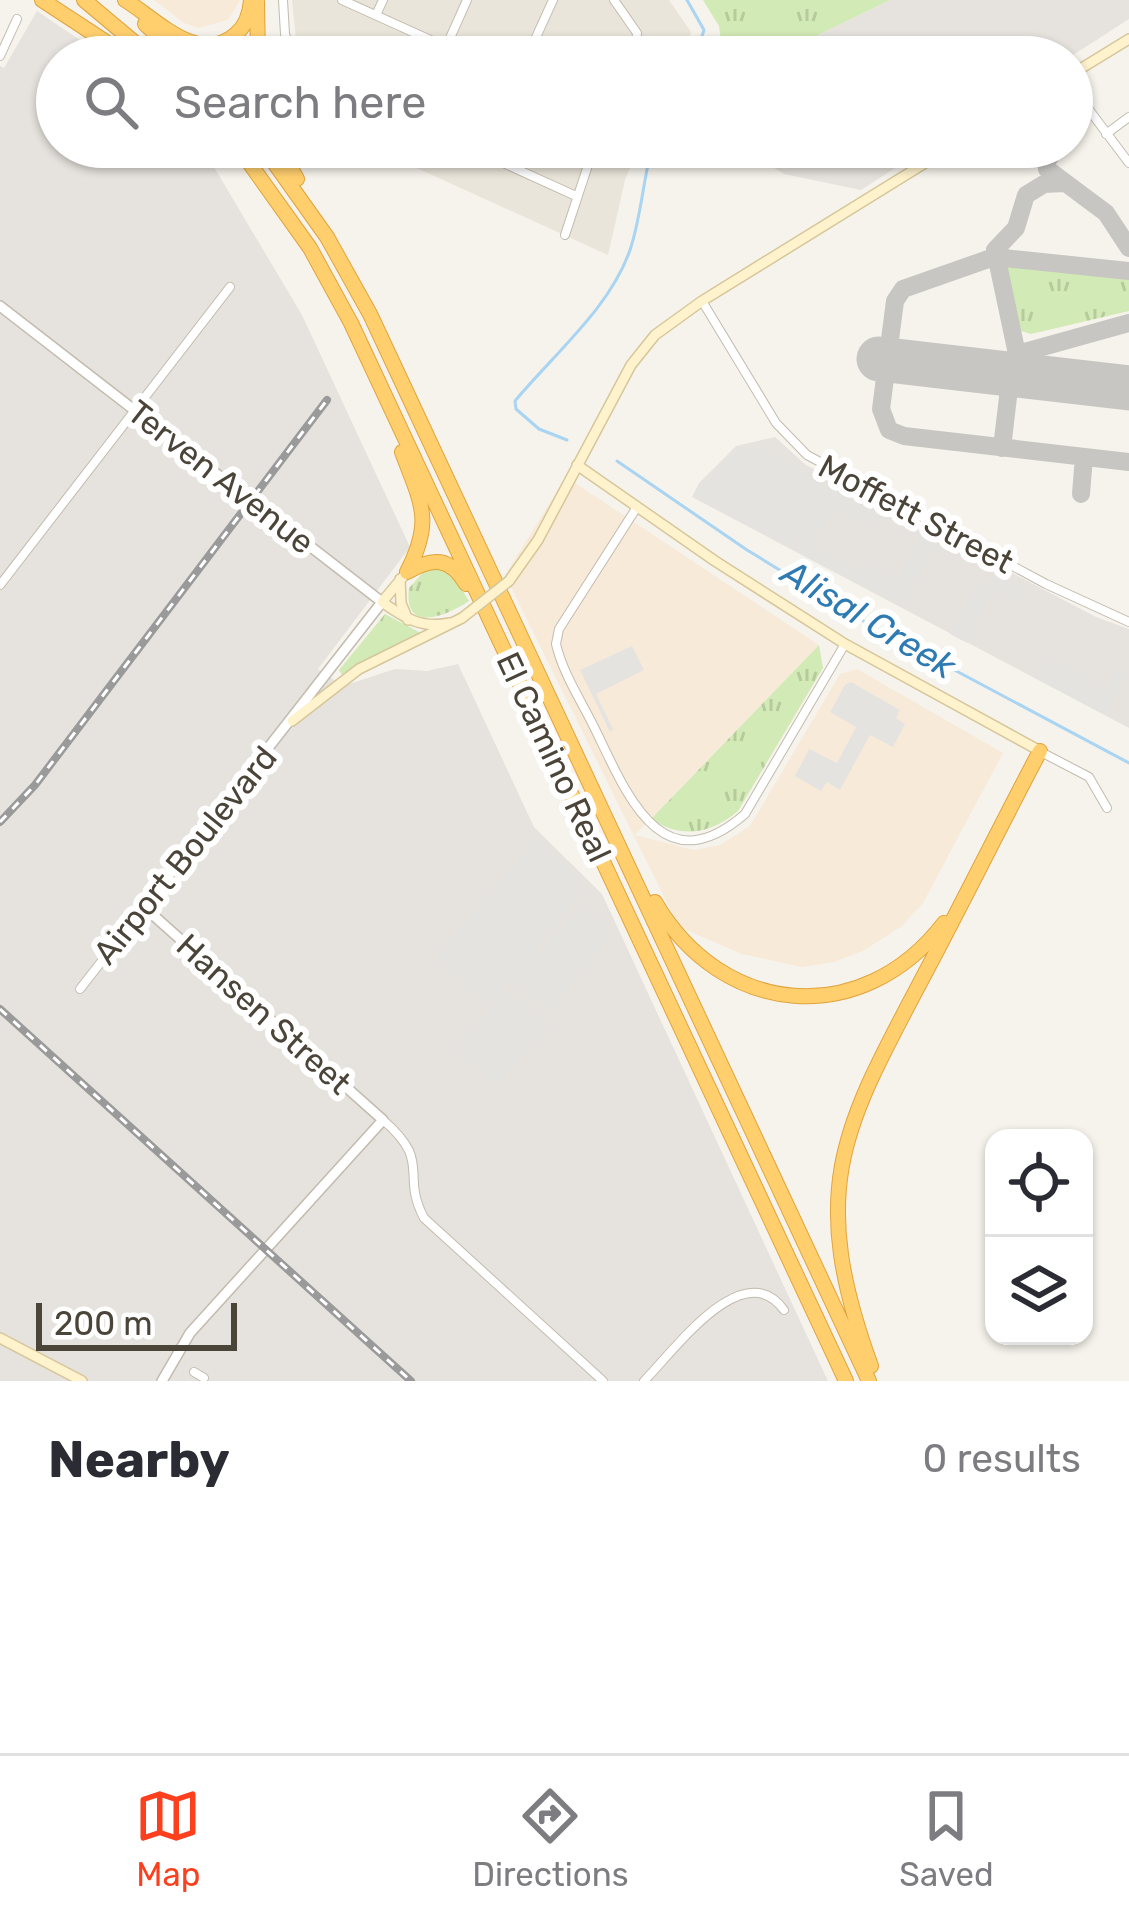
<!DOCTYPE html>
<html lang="en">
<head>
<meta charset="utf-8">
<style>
  body { margin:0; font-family:Rubik,sans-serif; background:#f7f7f7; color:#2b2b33 }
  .controls { position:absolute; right:36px; bottom:36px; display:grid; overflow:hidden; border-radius:24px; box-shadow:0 3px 9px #0004 }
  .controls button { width:108px; height:108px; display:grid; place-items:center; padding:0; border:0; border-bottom:3px solid #e1e1e2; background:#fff; color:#2b2b33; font:60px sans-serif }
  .scale { position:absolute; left:36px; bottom:30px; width:201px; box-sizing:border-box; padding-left:12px; border:6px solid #4b4439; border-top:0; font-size:33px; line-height:42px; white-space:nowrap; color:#4b4439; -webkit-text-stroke:9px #fff; paint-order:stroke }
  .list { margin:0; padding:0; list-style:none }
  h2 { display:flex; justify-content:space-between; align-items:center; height:156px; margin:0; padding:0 48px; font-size:51px }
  h2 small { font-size:39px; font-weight:400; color:#7c7c81 }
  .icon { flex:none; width:66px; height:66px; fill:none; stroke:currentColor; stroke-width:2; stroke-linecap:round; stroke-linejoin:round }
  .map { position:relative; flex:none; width:1129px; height:1381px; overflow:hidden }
  .search { position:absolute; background:#fff; box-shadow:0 3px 9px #0004; left:36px; right:36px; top:36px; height:132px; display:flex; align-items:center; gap:30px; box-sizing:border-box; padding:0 42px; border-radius:66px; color:#7c7c81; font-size:45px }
  .sheet { height:372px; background:#fff }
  nav { display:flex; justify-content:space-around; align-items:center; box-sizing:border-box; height:168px; border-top:3px solid #e1e1e2; background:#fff; font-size:33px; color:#7c7c81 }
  nav a { display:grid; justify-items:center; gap:6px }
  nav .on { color:#fc3f1d }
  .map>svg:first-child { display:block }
  .residential { fill:#eae5da }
  .commercial { fill:#f7ead8 }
  .industrial { fill:#e6e2dd }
  .grass { fill:url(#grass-tufts) }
  .parking { fill:#e5e3e0 }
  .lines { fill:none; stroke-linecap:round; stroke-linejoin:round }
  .stream { stroke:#a9d4f2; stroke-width:3 }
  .taxiway { stroke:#c8c6c3; stroke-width:18 }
  .runway { stroke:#c8c6c3; stroke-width:45 }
  .minor-casing { stroke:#c2bbae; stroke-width:10 }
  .tertiary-casing { stroke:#c2bbae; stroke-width:12 }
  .secondary-casing { stroke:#d6c79b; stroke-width:12 }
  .motorway-casing { stroke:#e0a43c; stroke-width:16 }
  .minor { stroke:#fff; stroke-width:8 }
  .tertiary { stroke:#fff; stroke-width:9 }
  .secondary { stroke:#fff3cd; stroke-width:9 }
  .motorway { stroke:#ffcf6e; stroke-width:14 }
  .rail-casing { stroke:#9a9a9a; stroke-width:8 }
  .rail { stroke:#fff; stroke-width:3; stroke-dasharray:9; stroke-linecap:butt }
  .secondary-bridge-casing { stroke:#d6c79b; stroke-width:12; stroke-linecap:butt }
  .secondary-bridge { stroke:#fff3cd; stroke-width:9 }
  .labels { text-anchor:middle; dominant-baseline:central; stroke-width:12; stroke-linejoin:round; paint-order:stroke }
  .street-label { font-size:33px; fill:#4b4439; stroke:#fff }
  .water-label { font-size:36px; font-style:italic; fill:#2e7ab2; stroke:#fff }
</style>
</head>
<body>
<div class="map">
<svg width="1129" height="1381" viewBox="0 0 1129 1381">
  <defs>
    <pattern id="grass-tufts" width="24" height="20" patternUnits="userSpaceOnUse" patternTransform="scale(3)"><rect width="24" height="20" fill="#d2eab5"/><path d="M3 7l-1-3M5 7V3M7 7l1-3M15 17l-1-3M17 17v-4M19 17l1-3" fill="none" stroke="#b6ca9c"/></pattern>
  </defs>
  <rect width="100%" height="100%" fill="#f6f3ec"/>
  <!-- residential -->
  <path class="residential" d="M292 0H669L691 32 683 57H275V53L296 40Z
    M389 147H639L625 180 608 255 410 165Z"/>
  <!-- commercial -->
  <path class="commercial" d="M154 0H240L228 20 198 28 184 23Z
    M566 477 819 645 635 835 694 850 720 845 750 826 840 674 857 669 1003 753 923 903 902 926 863 951 834 962 802 967 742 954 679 927 505 575Z"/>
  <!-- industrial -->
  <path class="industrial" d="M890 0H1129V19L1070 57H723L810 39Z
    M37 11 105 57H57V147H202L302 315 410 547 318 669 343 686 395 669 427 671 458 664 534 827 602 894 828 1381H0V66L4 68Z
    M741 147H928L861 190 784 174Z
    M775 437 806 465 1096 617 1129 629V728L692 497 699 483 736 446Z"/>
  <!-- grass -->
  <path class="grass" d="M703 0H890L810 39 723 55 719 26Z
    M1013 264 1129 279V311L1031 334 1021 331 1007 272V267Z
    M429 566 449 569 469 601C447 616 403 634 409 588Z
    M385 614 419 632 420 637 342 675 339 670Z
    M819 645 823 668 738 811C711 834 681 839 651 819Z"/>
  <!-- parking -->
  <path class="parking" d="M743 447 755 453 758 448 823 485 789 546 694 496 699 486 705 487 735 449Z
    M838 485 845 489 843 495 876 512 870 525 842 510 828 515 811 546 858 571 864 561 898 579 923 530 934 535 932 540 935 544 903 606 795 549 827 486 834 490Z
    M995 574 1026 590 1019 604 989 590 990 601 984 600 986 605 967 643 950 634 975 587 980 589Z
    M632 646 644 670 596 694 613 729 610 732 580 670Z
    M1043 657 1108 691 1117 666 1127 672 1110 709 1104 713 1036 678Z
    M851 682 900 710 896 718 905 724 893 747 870 735 840 790 827 782 821 791 795 776 809 749 837 763 856 727 830 712 845 685Z
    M533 837 581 880 578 886 582 891 488 1005 435 957 529 848 526 844Z
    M584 906 605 925 603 932 610 938 549 1009 514 980Z
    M507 992 549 1027 497 1083 455 1049Z"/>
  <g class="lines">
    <!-- stream -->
    <path class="stream" d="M687 0 704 30 695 57
      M567 440 539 429 516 409 515 401C554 354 610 308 630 250 641 217 643 181 652 147
      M617 461 747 550 870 625 1129 763"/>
    <!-- taxiway -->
    <path class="taxiway" d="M1055 149 1047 161V169L1106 213 1129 248
      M1129 271 994 257 903 289 895 301 881 409 889 430 904 436 1129 462
      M1017 354 995 250 1016 228 1026 195 1044 184 1065 183
      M1002 448 1012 363 1017 354 1129 323
      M1081 494 1084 457"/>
    <!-- runway -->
    <path class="runway" d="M879 359 1129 388"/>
    <defs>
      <path id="minor" d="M283 0 285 34 292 57
        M342 0 468 57
        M614 0 637 33 635 57
        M376 15 383 0
        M446 47 467 0
        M0 56 17 19
        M527 57 553 0
        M1072 87 1129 163
        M1106 134 1129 117
        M351 147 353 151
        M468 147 576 196
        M565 235 594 147
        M702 301 776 423 807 455 1046 584 1129 622
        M637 507 559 629 556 644C563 674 582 702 595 729 626 792 661 887 745 814L845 644
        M0 585 230 287
        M1041 752 1089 777 1107 808
        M80 989 144 907
        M383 1120C433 1163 400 1173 424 1218L603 1381
        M194 1372 204 1378
        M644 1381C675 1350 743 1254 784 1310"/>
      <path id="tertiary" d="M0 306 382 602 144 907 383 1120 190 1333 162 1381"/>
      <path id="secondary" d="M1072 74 1129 39
        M577 465 715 561 845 644 1040 751
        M407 572 382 602C405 618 421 629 450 623
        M400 579 401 603 408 620
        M509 581 538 540 631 365 655 335 702 301 951 147
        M292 721 359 669 462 618
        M0 1338 82 1381"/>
      <path id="motorway" d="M42 0 129 57
        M84 0 152 57
        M125 0C155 18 199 67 236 34 247 25 250 13 251 0
        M257 2 258 57
        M145 24 181 57
        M238 147 310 248 351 323 846 1381
        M263 147 327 237 370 314 869 1381
        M279 147 297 179
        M402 452C421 503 434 520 407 572
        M407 572C433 557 450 557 466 584
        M655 902C722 1017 862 1030 944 923
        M871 1366C804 1182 846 1124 931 962 968 892 1003 821 1040 751"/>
    </defs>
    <!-- minor casing -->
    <use href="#minor" class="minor-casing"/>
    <!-- tertiary casing -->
    <use href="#tertiary" class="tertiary-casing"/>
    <!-- secondary casing -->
    <use href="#secondary" class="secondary-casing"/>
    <!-- motorway casing -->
    <use href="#motorway" class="motorway-casing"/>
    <!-- minor -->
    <use href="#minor" class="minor"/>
    <!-- tertiary -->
    <use href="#tertiary" class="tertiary"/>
    <!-- secondary -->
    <use href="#secondary" class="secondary"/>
    <!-- motorway -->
    <use href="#motorway" class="motorway"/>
    <defs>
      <path id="rail" d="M0 822 35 785 327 400
        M0 1009 411 1381"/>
    </defs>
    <!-- rail casing -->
    <use href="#rail" class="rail-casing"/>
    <!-- rail -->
    <use href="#rail" class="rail"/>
    <defs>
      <path id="secondary-bridge" d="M462 618 509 581"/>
    </defs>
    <!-- secondary-bridge casing -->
    <use href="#secondary-bridge" class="secondary-bridge-casing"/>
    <!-- secondary-bridge -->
    <use href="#secondary-bridge" class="secondary-bridge"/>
  </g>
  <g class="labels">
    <!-- street labels -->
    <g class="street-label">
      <text transform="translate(221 477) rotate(38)">Terven Avenue</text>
      <text transform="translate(916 514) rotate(28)">Moffett Street</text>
      <text transform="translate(554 757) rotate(65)">El Camino Real</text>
      <text transform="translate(185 855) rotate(-51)">Airport Boulevard</text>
      <text transform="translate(264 1014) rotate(42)">Hansen Street</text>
    </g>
    <!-- water labels -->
    <g class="water-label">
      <text transform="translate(869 619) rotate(31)">Alisal Creek</text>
    </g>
  </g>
</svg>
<div class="controls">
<button><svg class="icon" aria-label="locate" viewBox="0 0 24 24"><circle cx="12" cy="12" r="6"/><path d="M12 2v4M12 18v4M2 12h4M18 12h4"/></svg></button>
<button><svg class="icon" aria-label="layers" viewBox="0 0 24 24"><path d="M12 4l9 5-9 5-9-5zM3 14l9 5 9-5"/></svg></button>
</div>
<div class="scale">200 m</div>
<div class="search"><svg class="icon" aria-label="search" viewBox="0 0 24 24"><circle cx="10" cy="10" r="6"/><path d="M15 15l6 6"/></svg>Search here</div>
</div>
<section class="sheet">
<h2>Nearby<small>0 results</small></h2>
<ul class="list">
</ul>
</section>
<nav>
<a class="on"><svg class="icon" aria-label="map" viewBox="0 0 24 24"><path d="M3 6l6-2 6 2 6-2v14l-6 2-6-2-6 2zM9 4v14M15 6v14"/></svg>Map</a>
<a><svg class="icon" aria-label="directions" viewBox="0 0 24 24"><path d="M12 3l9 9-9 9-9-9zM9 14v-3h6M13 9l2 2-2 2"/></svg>Directions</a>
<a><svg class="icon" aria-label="saved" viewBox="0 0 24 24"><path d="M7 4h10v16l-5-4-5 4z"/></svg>Saved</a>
</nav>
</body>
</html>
